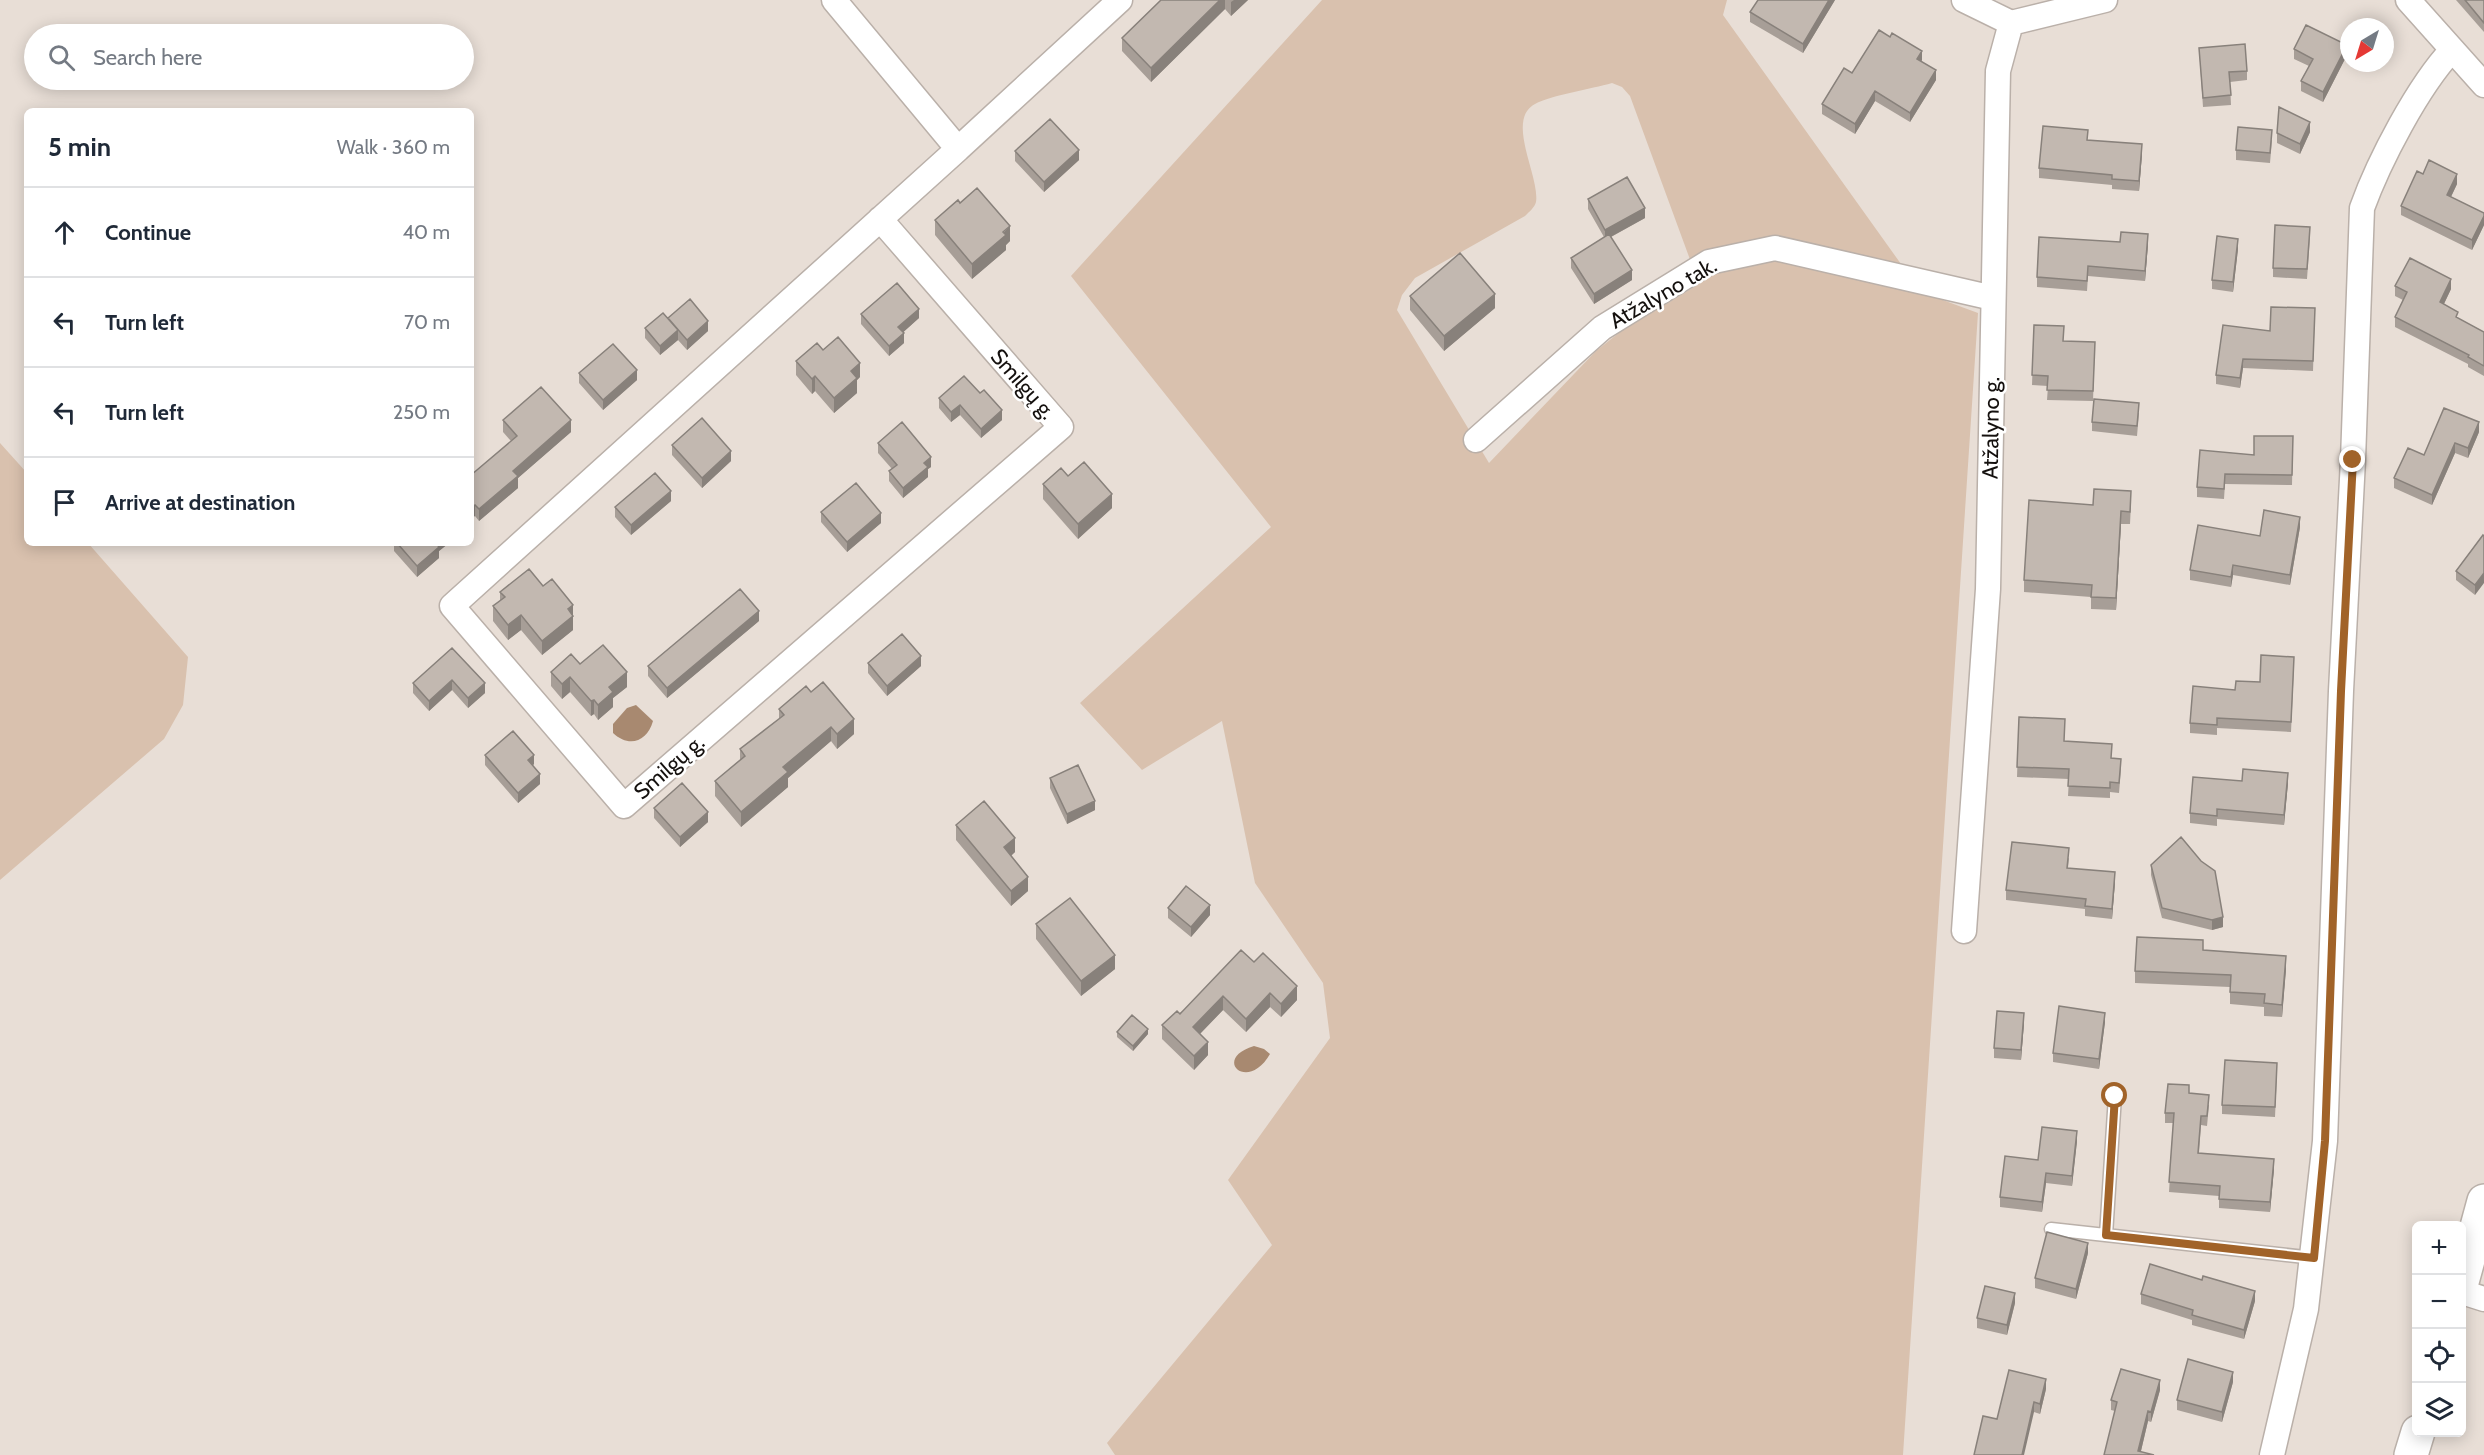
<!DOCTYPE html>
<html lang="en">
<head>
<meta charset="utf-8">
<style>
  body { margin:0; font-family:Cabin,sans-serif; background:#f2f2f3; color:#1f2937 }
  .controls { position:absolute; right:18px; bottom:18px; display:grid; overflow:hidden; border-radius:9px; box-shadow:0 3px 15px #0003 }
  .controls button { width:54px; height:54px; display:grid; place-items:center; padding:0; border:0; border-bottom:2px solid #e0e1e3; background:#fff; color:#1f2937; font:30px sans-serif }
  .compass { position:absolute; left:2340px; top:18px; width:54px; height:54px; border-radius:50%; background:#fff; box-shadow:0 3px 15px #0003; rotate:218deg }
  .stop { position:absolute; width:18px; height:18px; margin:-14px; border:4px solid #a16329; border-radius:50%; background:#fff }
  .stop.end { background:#a16329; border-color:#fff; box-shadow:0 2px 6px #0008 }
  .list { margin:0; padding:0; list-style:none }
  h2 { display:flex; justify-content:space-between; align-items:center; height:78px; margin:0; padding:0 24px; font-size:26px }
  h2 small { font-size:20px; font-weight:400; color:#747a83 }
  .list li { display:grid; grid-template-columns:39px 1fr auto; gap:18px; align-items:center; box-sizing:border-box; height:90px; padding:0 24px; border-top:2px solid #e0e1e3 }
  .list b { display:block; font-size:22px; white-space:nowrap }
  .list em { font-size:20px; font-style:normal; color:#747a83 }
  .icon { flex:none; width:33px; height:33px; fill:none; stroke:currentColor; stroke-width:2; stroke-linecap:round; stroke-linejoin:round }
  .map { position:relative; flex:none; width:2484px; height:1455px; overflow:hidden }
  .search { position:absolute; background:#fff; box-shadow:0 3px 15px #0003; left:24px; top:24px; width:450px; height:66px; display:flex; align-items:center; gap:15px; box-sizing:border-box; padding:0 21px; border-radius:33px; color:#747a83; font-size:22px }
  .panel { position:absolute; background:#fff; box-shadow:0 3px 15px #0003; left:24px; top:108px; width:450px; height:438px; border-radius:9px }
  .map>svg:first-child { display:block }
  .green { fill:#d9c1ae; fill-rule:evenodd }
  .water { fill:#a88970 }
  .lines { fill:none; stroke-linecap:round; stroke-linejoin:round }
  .lane-casing { stroke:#bab0a9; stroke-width:15 }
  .street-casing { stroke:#bab0a9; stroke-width:27 }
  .primary-casing { stroke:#bab0a9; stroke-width:36 }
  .lane { stroke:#fff; stroke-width:12 }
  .street { stroke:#fff; stroke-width:24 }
  .primary { stroke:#fff; stroke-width:33 }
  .wall { fill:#a79e97 }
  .shaded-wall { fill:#88817b }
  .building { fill:#c2b8b0; stroke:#88817b; stroke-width:1.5 }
  .route { stroke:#a16329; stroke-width:8 }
  .labels { text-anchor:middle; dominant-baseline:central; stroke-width:5; stroke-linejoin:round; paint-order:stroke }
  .street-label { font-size:22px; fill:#14100e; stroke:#fff }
</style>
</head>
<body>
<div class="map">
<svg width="2484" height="1455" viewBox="0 0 2484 1455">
  <rect width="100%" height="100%" fill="#e8ded6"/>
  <!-- green -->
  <path class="green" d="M1322 0H1727L1723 15 1921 292 1978 313 1903 1455H1115L1107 1443 1272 1245 1228 1180 1330 1038 1323 983 1255 883 1222 721 1142 770 1080 703 1271 527 1071 276ZM1612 83 1622 87 1630 96 1699 284 1620 332 1596 351 1489 463 1397 310 1402 295 1415 278 1525 216C1529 212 1535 207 1536 202 1540 176 1505 120 1535 104 1552 95 1591 89 1612 83Z
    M0 443 27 473V543H88L188 657 183 705 164 739 0 880Z"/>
  <!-- water -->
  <path class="water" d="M636 705 653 721C647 742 629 748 613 733V724L627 708Z
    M1254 1046 1264 1049 1270 1054C1248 1093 1211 1059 1254 1046Z"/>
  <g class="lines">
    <defs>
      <path id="lane" d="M2051 1229 2314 1258
        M2106 1235 2115 1096"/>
      <path id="street" d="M834 0 958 149 452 606 624 806 1061 427 880 219
        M1964 0 2011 23
        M2408 0 2484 85
        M958 149 1120 0
        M1476 440 1602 328 1709 262 1775 248 1993 298
        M1964 931 1988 589 1998 71 2011 23 2105 0
        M2462 1292 2484 1299
        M2272 1455 2306 1309 2325 1141 2341 691 2353 460 2362 208C2379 161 2418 86 2452 50"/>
      <path id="primary" d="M2462 1282 2484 1201
        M2411 1455 2418 1432"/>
    </defs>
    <!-- lane casing -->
    <use href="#lane" class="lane-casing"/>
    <!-- street casing -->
    <use href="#street" class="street-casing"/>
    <!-- primary casing -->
    <use href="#primary" class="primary-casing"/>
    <!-- lane -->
    <use href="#lane" class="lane"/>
    <!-- street -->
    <use href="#street" class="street"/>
    <!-- primary -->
    <use href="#primary" class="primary"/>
  </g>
  <!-- wall -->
  <path class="wall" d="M1161 0H1248L1231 16 1225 9 1151 82 1122 51V38Z
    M1835 0 1803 53 1750 22V12Z
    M2456 0H2484V32Z
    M2199 48 2247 71V80L2230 82 2231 105 2203 107Z
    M2294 49 2347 55 2323 102 2301 91V81L2309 66 2294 59Z
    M1922 60 1921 61 1936 80 1910 122 1875 101 1855 134 1822 114V104L1852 73Z
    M2310 132 2300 154 2277 143V133Z
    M2088 140 2142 154 2139 191 2112 189V185L2039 178V168Z
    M2272 140 2270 163 2236 160V150Z
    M1015 151 1079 160 1044 192 1015 161Z
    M2423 174 2457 184 2451 197 2484 213V225L2472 250 2401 215V206Z
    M1588 199 1645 218 1611 237 1632 280 1594 304 1571 268V258L1604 237 1588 209Z
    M960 203 1010 241 1006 245V250L972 279 935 235V220Z
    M2310 237 2307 279 2273 277V268Z
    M2120 242 2148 244 2145 281 2088 276 2087 291 2037 287V277Z
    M2238 249 2233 292 2212 289V280Z
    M2395 286 2451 289 2444 304 2458 318 2484 332V376L2468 367V364L2395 327V317L2403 300 2395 296Z
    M1410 296 1495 308 1444 351 1410 310Z
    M2315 308 2313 371 2243 368 2240 388 2216 384V375L2270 331Z
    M861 314 919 318 903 332 904 343 889 356 861 324Z
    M668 319 708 331 687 350 678 340 660 355 645 338V328Z
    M2034 325 2064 341 2095 342 2093 401 2047 400 2048 386 2032 385Z
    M823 350 860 377 857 380V393L834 413 815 391 812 394 796 375V361Z
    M579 373 637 380 603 410 579 383Z
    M939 398 1002 420 981 438 960 415 951 422 939 408Z
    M2139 413 2137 436 2092 431V422Z
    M503 420 571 432 518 478V488L479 521 475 516 471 475 511 441 503 432Z
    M2479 432 2468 458 2455 453 2432 505 2394 488V478L2424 455Z
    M2293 436 2292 485 2225 484 2224 499 2197 497V487Z
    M878 443 931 467 928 469V477L903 498 889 481V471L892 469 878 453Z
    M672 445 731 461 702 488 672 455Z
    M1068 476 1112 508 1078 539 1043 499V484Z
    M671 501 631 535 615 517V507Z
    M2131 504 2130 524H2121L2116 610 2091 609V597L2024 592V580L2093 505Z
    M821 512 881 523 847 552 821 522Z
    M2300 527 2290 585 2233 575 2231 587 2190 580V570L2260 536Z
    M2483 535 2475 595 2456 580V571Z
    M394 543H449L439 551V558L417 577 394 551Z
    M543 586 573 605V630L542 655 521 630 508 640 493 621V606L500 601V592Z
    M759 621 667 698 648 676V666Z
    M452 648 485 693 468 708 452 690 429 711 413 693V683Z
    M868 663 921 666 887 696 868 673Z
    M580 664 627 687 613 698V707L598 720 594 714 591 716 570 692 562 699 551 686V672Z
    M2294 667 2291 732 2217 728V735L2190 733V723L2235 690 2260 682Z
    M811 692 854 734 837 749 831 741 788 778V787L741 827 715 796V781L740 760V749L779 719V709Z
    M2019 717 2064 741 2112 758 2121 769 2119 793 2110 792V798L2068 796 2069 779 2017 777Z
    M485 755 534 764 533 765 540 784 518 803 485 765Z
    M1050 778 1095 810 1067 824 1050 788Z
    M2288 783 2284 825 2217 819V826L2190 823V813Z
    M654 808 708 822 680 847 654 818Z
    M956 825 1015 852 1011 856 1028 891 1011 906 956 840Z
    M2069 858 2068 868 2115 882 2112 919 2085 916V909L2006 900V890Z
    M2151 865 2223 927 2212 930 2162 918 2151 875Z
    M1168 908 1210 915 1191 937 1168 918Z
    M1036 924 1115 969 1081 996 1036 939Z
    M2203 950 2286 969 2282 1017 2264 1016V1007L2230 1004V987L2135 983V971Z
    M1254 962 1297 1000 1281 1017 1270 1007 1246 1032 1223 1010 1200 1034 1208 1055 1194 1070 1162 1039V1025Z
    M2105 1022 2099 1069 2053 1062V1053Z
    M2024 1023 2021 1060 1994 1058V1048Z
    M1117 1032 1148 1034 1133 1051 1117 1037Z
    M2277 1073 2275 1117 2222 1114V1105Z
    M2189 1093 2209 1105 2207 1126 2201 1125 2199 1153 2274 1169 2270 1212 2219 1208V1196L2169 1192 2173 1123H2165V1113Z
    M2077 1141 2072 1186 2046 1183 2042 1212 2000 1207V1197L2038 1160Z
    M2088 1253 2076 1299 2035 1288V1278Z
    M2141 1294 2255 1301 2244 1339 2192 1325V1320L2141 1304Z
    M2015 1303 2007 1335 1977 1328V1318Z
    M2233 1382 2222 1422 2177 1410V1400Z
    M2046 1389 2040 1414 2034 1412 1997 1419Z
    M2160 1390 2151 1422 2148 1421 2141 1451 2104 1455 2115 1411 2111 1410V1400Z"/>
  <!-- shaded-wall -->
  <path class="shaded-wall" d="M1220 0H1225V9L1151 82V68Z
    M1234 0H1248L1231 16V2Z
    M1829 0H1835L1803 53V44Z
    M2347 45V55L2323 102V92Z
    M1922 51V60L1917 69V59Z
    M1936 70V80L1910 122V113Z
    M1875 91V101L1855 134V124Z
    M2310 122V132L2300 154V144Z
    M2142 144V154L2139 191V181Z
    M1079 150V160L1044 192V182Z
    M2457 174V184L2447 205V195Z
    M1645 208V218L1605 240V230Z
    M2484 216V225L2472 250V240Z
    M1010 226V241L1006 245V250L972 279V264Z
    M2148 234V244L2145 281V271Z
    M2238 239V249L2233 292V282Z
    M1632 270V280L1594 304V294Z
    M2451 279V289L2440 312V302Z
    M1495 294V308L1444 351V336Z
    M919 309V318L898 337V327Z
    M708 321V331L687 350V340Z
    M678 330V340L660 355V346Z
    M904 333V343L889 356V346Z
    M2243 359V368L2240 388V378Z
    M860 363V377L857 380V393L834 413V398L851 371Z
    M637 370V380L603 410V400Z
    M815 376V391L812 394V379Z
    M960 405V415L951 422V412Z
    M1002 410V420L981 438V429Z
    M571 420V432L518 478V488L479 521V509L513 471Z
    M2479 422V432L2468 458V448Z
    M2455 443V453L2432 505V495Z
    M731 451V461L702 488V478Z
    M931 457V467L928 469V477L903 498V488L924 463Z
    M671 491V501L631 535V525Z
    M1112 494V508L1078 539V524Z
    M475 505V516L471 519V508Z
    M2121 511V524L2116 610V598Z
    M881 513V523L847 552V542Z
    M2300 517V527L2290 585V575Z
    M436 543H449L439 551V558L417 577V566Z
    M2233 565V575L2231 587V577Z
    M2484 573V583L2475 595V585Z
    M573 605V630L542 655V641L568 609Z
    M759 611V621L667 698V688Z
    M521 615V630L508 640V625Z
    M921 656V666L887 696V686Z
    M627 672V687L613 698V707L598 720V705L609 687Z
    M570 677V692L562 699V684Z
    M452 680V690L429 711V701Z
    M485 683V693L468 708V698Z
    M594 700V714L591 716V701Z
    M854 719V734L837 749V734Z
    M831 727V741L788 778V787L741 827V812L783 767Z
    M534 755V764L528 770V760Z
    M2288 773V783L2284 825V815Z
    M540 774V784L518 803V793Z
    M1095 801V810L1067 824V814Z
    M708 812V822L680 847V837Z
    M1015 838V852L1004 862V847Z
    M2115 872V882L2112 919V909Z
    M1028 877V891L1011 906V891Z
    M1210 905V915L1191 937V927Z
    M2223 917V927L2212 930V920Z
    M1115 955V969L1081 996V981Z
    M2286 956V969L2282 1017V1005Z
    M1297 986V1000L1281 1017V1004Z
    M1270 993V1007L1246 1032V1019Z
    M1223 996V1010L1193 1041V1027Z
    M2024 1013V1023L2021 1060V1050Z
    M2105 1013V1022L2099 1069V1059Z
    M1148 1029V1034L1133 1051V1046Z
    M1208 1042V1055L1194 1070V1056Z
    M2077 1131V1141L2072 1186V1176Z
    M2274 1159V1169L2270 1212V1202Z
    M2046 1173V1183L2042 1212V1202Z
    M2088 1243V1253L2076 1299V1289Z
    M2255 1291V1301L2244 1339V1330Z
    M2015 1293V1303L2007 1335V1325Z
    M2233 1372V1382L2222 1422V1412Z
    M2046 1379V1389L2040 1414V1404Z
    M2160 1380V1390L2151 1422V1412Z
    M2034 1402V1412L2024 1455H2022Z
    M2148 1411V1421L2140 1455 2138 1451Z"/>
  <!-- building -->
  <path class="building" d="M1161 0H1220L1151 68 1122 38Z
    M1758 0H1829L1803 44 1750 12Z
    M2465 0H2484V23Z
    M2306 25 2347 45 2323 92 2301 81 2313 59 2294 49Z
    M1879 30 1890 37 1892 33 1922 51 1917 59 1936 70 1910 113 1875 91 1855 124 1822 104 1844 68 1852 73Z
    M2245 44 2247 71 2229 72 2231 95 2203 98 2199 48Z
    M2279 107 2310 122 2300 144 2277 133Z
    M1050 119 1079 150 1044 182 1015 151Z
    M2043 126 2088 130 2087 140 2142 144 2139 181 2112 179V175L2039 168Z
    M2238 127 2272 130 2270 153 2236 150Z
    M2429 160 2457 174 2447 195 2484 213V216L2472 240 2401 206 2417 171 2423 174Z
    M1627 177 1645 208 1605 230 1588 199Z
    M977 188 1010 226 1003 232 1006 235 972 264 935 220 958 200 960 203Z
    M2275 225 2310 227 2307 269 2273 268Z
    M2121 232 2148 234 2145 271 2088 266 2087 281 2037 277 2039 237 2120 242Z
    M1609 234 1632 270 1594 294 1571 258Z
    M2217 236 2238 239 2233 282 2212 280Z
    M1460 253 1495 294 1444 336 1410 296Z
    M2410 258 2451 279 2440 302 2458 312 2456 317 2484 332V366L2468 357 2469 355 2395 317 2407 292 2395 286Z
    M897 283 919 309 898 327 904 333 889 346 861 314Z
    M690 299 708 321 687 340 668 318Z
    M2271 307 2315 308 2313 361 2243 359 2240 378 2216 375 2223 325 2270 331Z
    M663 313 678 330 660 346 645 328Z
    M2034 325 2064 326 2063 341 2095 342 2093 391 2047 390 2048 376 2032 375Z
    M838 337 860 363 851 371 857 378 834 398 815 376 812 379 796 361 817 343 823 350Z
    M613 344 637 370 603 400 579 373Z
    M964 376 980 393 984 390 1002 410 981 429 960 405 951 412 939 398Z
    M541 387 571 420 513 471 518 476 479 509 475 505 471 508V475L517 436 503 420Z
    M2094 399 2139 403 2137 426 2092 422Z
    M2444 408 2479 422 2468 448 2455 443 2432 495 2394 478 2408 448 2424 455Z
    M702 418 731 451 702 478 672 445Z
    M902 422 931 457 924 463 928 467 903 488 889 471 897 465 878 443Z
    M2254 436H2293L2292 475 2225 474 2224 489 2197 487 2200 450 2254 455Z
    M1084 462 1112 494 1078 524 1043 484 1061 468 1068 476Z
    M655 473 671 491 631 525 615 507Z
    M856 483 881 513 847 542 821 512Z
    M2094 489 2131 491 2130 512 2121 511 2116 598 2091 597 2092 585 2024 580 2029 500 2093 505Z
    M2264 510 2300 517 2290 575 2233 565 2231 577 2190 570 2198 525 2260 536Z
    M2483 535 2484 536V573L2475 585 2456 571Z
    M397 543H436L439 547 417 566Z
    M529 569 543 586 552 579 573 605 568 609 573 616 542 641 521 615 508 625 493 606 505 597 500 592Z
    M740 589 759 611 667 688 648 666Z
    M902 634 921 656 887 686 868 663Z
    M603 645 627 672 609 687 613 692 598 705 594 700 591 701 570 677 562 684 551 672 571 654 580 664Z
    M452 648 485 683 468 698 452 680 429 701 413 683Z
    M2261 655 2294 657 2291 722 2217 718V725L2190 723 2193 686 2235 690 2236 681 2260 682Z
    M823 682 854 719 837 734 831 727 783 767 788 772 741 812 715 781 745 756 740 749 784 715 779 709 806 686 811 692Z
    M2019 717 2065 719 2064 741 2112 744 2111 758 2121 759 2119 783 2110 782V788L2068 786 2069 769 2017 767Z
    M513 731 534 755 528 760 540 774 518 793 485 755Z
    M1078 765 1095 801 1067 814 1050 778Z
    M2243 769 2288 773 2284 815 2217 809V816L2190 813 2193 777 2242 781Z
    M682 783 708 812 680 837 654 808Z
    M984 801 1015 838 1004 847 1028 877 1011 891 956 825Z
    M2181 837 2201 861 2215 871 2223 917 2212 920 2162 908 2151 865Z
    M2012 842 2069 848 2067 868 2115 872 2112 909 2085 906 2086 899 2006 890Z
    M1186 886 1210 905 1191 927 1168 908Z
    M1070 898 1115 955 1081 981 1036 924Z
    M2137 937 2203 940V950L2286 956 2282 1005 2264 1003 2265 994 2230 992 2231 975 2135 971Z
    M1241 950 1254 962 1263 953 1297 986 1281 1004 1270 993 1246 1019 1223 996 1193 1027 1208 1042 1194 1056 1162 1025 1177 1011 1180 1014Z
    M2059 1006 2105 1013 2099 1059 2053 1053Z
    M1997 1011 2024 1013 2021 1050 1994 1048Z
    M1132 1015 1148 1029 1133 1046 1117 1032Z
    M2225 1060 2277 1063 2275 1107 2222 1105Z
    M2168 1084 2189 1085V1093L2209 1095 2207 1116H2201L2198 1153 2274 1159 2270 1202 2219 1199 2220 1186 2169 1182 2174 1113H2165Z
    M2042 1127 2077 1131 2072 1176 2046 1173 2042 1202 2000 1197 2005 1156 2038 1160Z
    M2047 1232 2088 1243 2076 1289 2035 1278Z
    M2150 1264 2202 1280 2203 1276 2255 1291 2244 1330 2192 1315 2193 1310 2141 1294Z
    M1985 1286 2015 1293 2007 1325 1977 1318Z
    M2188 1359 2233 1372 2222 1412 2177 1400Z
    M2121 1369 2160 1380 2151 1412 2148 1411 2138 1451 2154 1455H2104L2117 1402 2111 1400Z
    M2009 1370 2046 1379 2040 1404 2034 1402 2022 1455H1974L1983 1416 1997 1419Z"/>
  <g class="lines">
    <!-- route -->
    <path class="route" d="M2115 1096 2106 1235 2314 1258 2325 1141 2341 691 2353 460"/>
  </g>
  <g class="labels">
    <!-- street labels -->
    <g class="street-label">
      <text transform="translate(1663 293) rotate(-30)">Atžalyno tak.</text>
      <text transform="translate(1023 384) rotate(49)">Smilgų g.</text>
      <text transform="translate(1991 428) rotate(-89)">Atžalyno g.</text>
      <text transform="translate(669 767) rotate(-41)">Smilgų g.</text>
    </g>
  </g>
</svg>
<div class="controls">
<button>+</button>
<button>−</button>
<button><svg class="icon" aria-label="locate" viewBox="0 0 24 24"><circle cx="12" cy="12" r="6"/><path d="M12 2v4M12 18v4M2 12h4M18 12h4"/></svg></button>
<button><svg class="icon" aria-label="layers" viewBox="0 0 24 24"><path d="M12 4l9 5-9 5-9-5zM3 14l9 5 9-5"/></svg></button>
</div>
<svg class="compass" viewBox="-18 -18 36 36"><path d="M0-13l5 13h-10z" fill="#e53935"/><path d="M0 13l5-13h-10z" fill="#747a83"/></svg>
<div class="stop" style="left:2115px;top:1096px"></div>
<div class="stop end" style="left:2353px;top:460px"></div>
<div class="search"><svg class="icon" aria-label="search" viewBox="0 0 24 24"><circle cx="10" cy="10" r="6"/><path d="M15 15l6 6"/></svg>Search here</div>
<section class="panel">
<h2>5 min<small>Walk · 360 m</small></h2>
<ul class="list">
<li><svg class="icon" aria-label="ahead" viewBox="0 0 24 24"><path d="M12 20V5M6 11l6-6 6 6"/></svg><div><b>Continue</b></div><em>40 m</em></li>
<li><svg class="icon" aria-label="left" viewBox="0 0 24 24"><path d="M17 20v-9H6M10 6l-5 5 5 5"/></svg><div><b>Turn left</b></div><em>70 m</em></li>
<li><svg class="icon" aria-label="left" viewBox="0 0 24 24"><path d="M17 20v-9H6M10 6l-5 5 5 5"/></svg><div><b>Turn left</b></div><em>250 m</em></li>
<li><svg class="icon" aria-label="arrive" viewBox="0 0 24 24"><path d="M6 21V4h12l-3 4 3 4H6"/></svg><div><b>Arrive at destination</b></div></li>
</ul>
</section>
</div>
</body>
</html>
